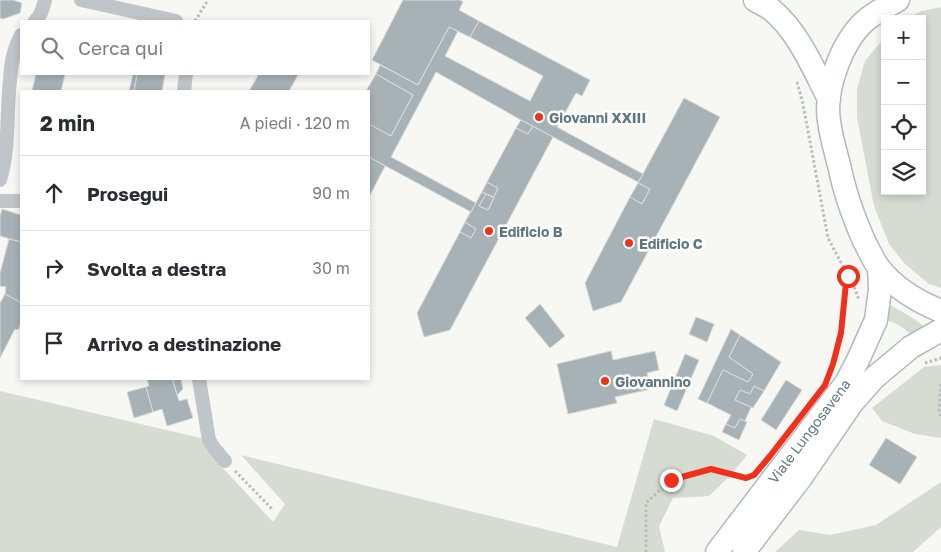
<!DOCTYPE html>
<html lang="it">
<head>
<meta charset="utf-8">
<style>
  body { margin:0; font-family:"Golos Text",sans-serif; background:#f2f2f3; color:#2b2b33 }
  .controls { position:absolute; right:15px; top:15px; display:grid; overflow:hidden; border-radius:0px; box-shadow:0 2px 8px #0003 }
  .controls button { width:45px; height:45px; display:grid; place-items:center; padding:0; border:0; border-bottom:1px solid #e1e1e2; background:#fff; color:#2b2b33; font:25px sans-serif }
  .stop { position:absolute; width:15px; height:15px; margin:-11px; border:4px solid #ed311d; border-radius:50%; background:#fff }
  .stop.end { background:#ed311d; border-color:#fff; box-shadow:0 1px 5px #0008 }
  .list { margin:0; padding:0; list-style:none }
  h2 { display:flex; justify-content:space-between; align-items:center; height:65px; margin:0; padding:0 20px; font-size:21px }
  h2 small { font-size:16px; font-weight:400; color:#7c7c81 }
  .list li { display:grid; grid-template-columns:32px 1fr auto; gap:15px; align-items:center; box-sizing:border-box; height:75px; padding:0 20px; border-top:1px solid #e1e1e2 }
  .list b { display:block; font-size:19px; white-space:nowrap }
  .list em { font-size:16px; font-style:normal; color:#7c7c81 }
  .icon { flex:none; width:28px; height:28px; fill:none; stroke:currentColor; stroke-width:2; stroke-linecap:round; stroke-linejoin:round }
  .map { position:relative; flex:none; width:941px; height:552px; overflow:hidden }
  .search { position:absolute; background:#fff; box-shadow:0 2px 8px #0003; left:20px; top:20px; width:350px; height:55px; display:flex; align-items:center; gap:12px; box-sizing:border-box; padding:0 18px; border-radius:0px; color:#7c7c81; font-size:19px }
  .panel { position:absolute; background:#fff; box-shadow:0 2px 8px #0003; left:20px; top:90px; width:350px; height:290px; border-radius:0px }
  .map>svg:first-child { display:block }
  .green { fill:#d7dcd2 }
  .building { fill:#a6b2b6; stroke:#d8d8d6 }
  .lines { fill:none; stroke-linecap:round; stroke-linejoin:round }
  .primary-casing { stroke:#b2b9bc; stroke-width:25 }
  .path { stroke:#b7bcbe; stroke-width:3; stroke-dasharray:2.5 2.5; stroke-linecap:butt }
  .street { stroke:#bfc5c8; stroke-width:14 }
  .primary { stroke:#fff; stroke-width:22 }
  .route { stroke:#ed311d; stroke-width:6 }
  .poi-dot { fill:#ed311d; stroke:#fff; stroke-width:2 }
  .labels { text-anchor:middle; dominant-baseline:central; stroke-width:5; stroke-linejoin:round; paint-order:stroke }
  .poi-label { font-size:14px; font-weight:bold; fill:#607780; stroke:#fff; text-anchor:start }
  .street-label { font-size:14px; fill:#607780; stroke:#fff }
</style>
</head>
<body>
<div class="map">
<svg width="941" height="552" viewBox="0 0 941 552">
  <rect width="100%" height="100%" fill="#f7f7f3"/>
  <!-- green -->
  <path class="green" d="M941 7V288L929 284 905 264 889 244 874 206 857 118V89L865 61 885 37V191H922V19H905L922 11Z
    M890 305 908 315 924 326 911 334 897 324 887 320Z
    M941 365V438L915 434 882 421 872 408 924 367Z
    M0 391 209 440 221 466 273 522 285 504 241 455 617 547 654 419 714 436 747 455 732 474 709 496 673 498 659 526 665 552H0Z
    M941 482V527L913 552H775L799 530 830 535 876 525Z"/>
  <!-- building -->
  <path class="building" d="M0 0H13L22 3 20 13 3 19 0 18Z
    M403 0H460L463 2 459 10 479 21 470 37 449 27 418 85 372 60Z
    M479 21 590 80 582 96 576 93 557 127 643 174 638 182 521 120 436 72 391 157 476 203 471 212 369 157V124L391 136 413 95 376 74 380 65 418 85 449 27 458 31 445 56 530 101 543 76 470 37Z
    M36 74H65L61 91H32Z
    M133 74H137L134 91H129Z
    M137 74H165L162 91H134Z
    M259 74H298V75L289 91H249Z
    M376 74 413 95 391 136 369 124V91H366Z
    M684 98 720 117 621 302 593 311 585 283 630 197 642 204 650 189 638 183Z
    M521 120 533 126 528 134 516 128Z
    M533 126 553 137 450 330 424 337 417 313 460 232 471 238 476 229 465 222 482 192 486 194 479 206 488 210 498 188 487 182 516 128 528 134Z
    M369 157 385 166 369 197Z
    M487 182 498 188 494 197 482 192Z
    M638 183 650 189 642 204 630 197Z
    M486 194 494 198 488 210 479 206Z
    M2 209 21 215V242L0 236V216Z
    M465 222 476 229 471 238 460 232Z
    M9 239 21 242V300L20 302 5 294 6 287 0 286V273Z
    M5 294 20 302 21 300V323L18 330 15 329 0 358V303Z
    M540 304 565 336 550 348 525 318Z
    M696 317 714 324 707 342 689 334Z
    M731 329 740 335 729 357 753 374 748 382 723 370 707 403 698 399Z
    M740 335 781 362 764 391 754 386 750 394 740 390 735 400 751 407 745 421 740 419 735 428 726 424 731 415 707 403 723 370 748 382 753 374 729 357Z
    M611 351 613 360 655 351 659 370 647 373 651 389 615 397 617 403 568 414 557 364Z
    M685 354 699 360 677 411 664 405Z
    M147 379H172L179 401 187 399 193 418 167 426 162 409 153 412 146 387 149 386Z
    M181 379 183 389 177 395 173 380Z
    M786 380 802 390 776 430 761 420Z
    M754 386 764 391 753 408 735 400 740 390 750 394Z
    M146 387 153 412 134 418 127 392Z
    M740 419 747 422 739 440 722 432 726 424 735 428Z
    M886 438 917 457 900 484 869 465Z"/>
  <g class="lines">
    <defs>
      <path id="primary" d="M755 0C760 3 767 6 772 10 799 33 813 68 829 99
        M898 0C887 6 876 12 866 20 842 41 824 89 829 121 831 137 836 153 840 169 845 194 854 218 864 241 869 250 873 260 879 268 894 287 918 302 941 311
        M717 552 846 383 858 360 876 320 880 289 879 268
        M744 552 800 479 852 403 874 378 911 347 941 330"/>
    </defs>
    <!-- primary casing -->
    <use href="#primary" class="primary-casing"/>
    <!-- path -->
    <path class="path" d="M195 21 208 0
      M797 82 803 104 828 238 848 276
      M834 362 841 333 846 283 848 276 852 281 859 300
      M925 363 941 358
      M941 384 939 410 941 416
      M235 471 273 510
      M646 552V503L671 480 711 469 746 478 750 477"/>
    <!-- street -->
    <path class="street" d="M81 0 176 21
      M35 21C41 16 43 8 45 0
      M184 91 186 74
      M0 180C10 148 6 113 10 80 11 64 13 50 21 35
      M0 201H21
      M199 379 209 440 214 448 225 461"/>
    <!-- primary -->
    <use href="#primary" class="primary"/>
  </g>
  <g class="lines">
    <!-- route -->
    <path class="route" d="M671 480 711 469 746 478 754 475 770 456 825 385 833 364 841 333 846 283 848 276"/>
  </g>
  <!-- markers -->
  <g class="poi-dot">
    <circle cx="539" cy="117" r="5"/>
    <circle cx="489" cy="231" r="5"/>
    <circle cx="629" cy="243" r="5"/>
    <circle cx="605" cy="381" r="5"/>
  </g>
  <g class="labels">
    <!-- poi labels -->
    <g class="poi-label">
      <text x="549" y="117">Giovanni XXIII</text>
      <text x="499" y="231">Edificio B</text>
      <text x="639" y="243">Edificio C</text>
      <text x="615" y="381">Giovannino</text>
    </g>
    <!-- street labels -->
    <g class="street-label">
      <text transform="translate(809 431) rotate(-53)">Viale Lungosavena</text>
    </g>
  </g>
</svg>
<div class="controls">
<button>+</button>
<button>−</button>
<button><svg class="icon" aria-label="locate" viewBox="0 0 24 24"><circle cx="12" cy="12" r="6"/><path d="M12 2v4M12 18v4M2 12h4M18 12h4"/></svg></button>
<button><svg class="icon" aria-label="layers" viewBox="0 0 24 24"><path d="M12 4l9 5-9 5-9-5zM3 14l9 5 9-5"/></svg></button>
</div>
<div class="stop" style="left:848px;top:276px"></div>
<div class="stop end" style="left:671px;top:480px"></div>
<div class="search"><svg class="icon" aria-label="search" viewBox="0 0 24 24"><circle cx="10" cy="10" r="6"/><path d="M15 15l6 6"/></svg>Cerca qui</div>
<section class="panel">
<h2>2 min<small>A piedi · 120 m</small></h2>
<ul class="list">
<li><svg class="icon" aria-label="ahead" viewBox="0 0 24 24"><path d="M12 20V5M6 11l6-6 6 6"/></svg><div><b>Prosegui</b></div><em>90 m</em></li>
<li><svg class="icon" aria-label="right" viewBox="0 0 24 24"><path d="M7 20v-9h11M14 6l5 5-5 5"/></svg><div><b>Svolta a destra</b></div><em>30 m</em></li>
<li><svg class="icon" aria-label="arrive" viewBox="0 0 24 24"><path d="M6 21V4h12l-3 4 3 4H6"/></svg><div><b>Arrivo a destinazione</b></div></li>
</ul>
</section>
</div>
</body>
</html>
